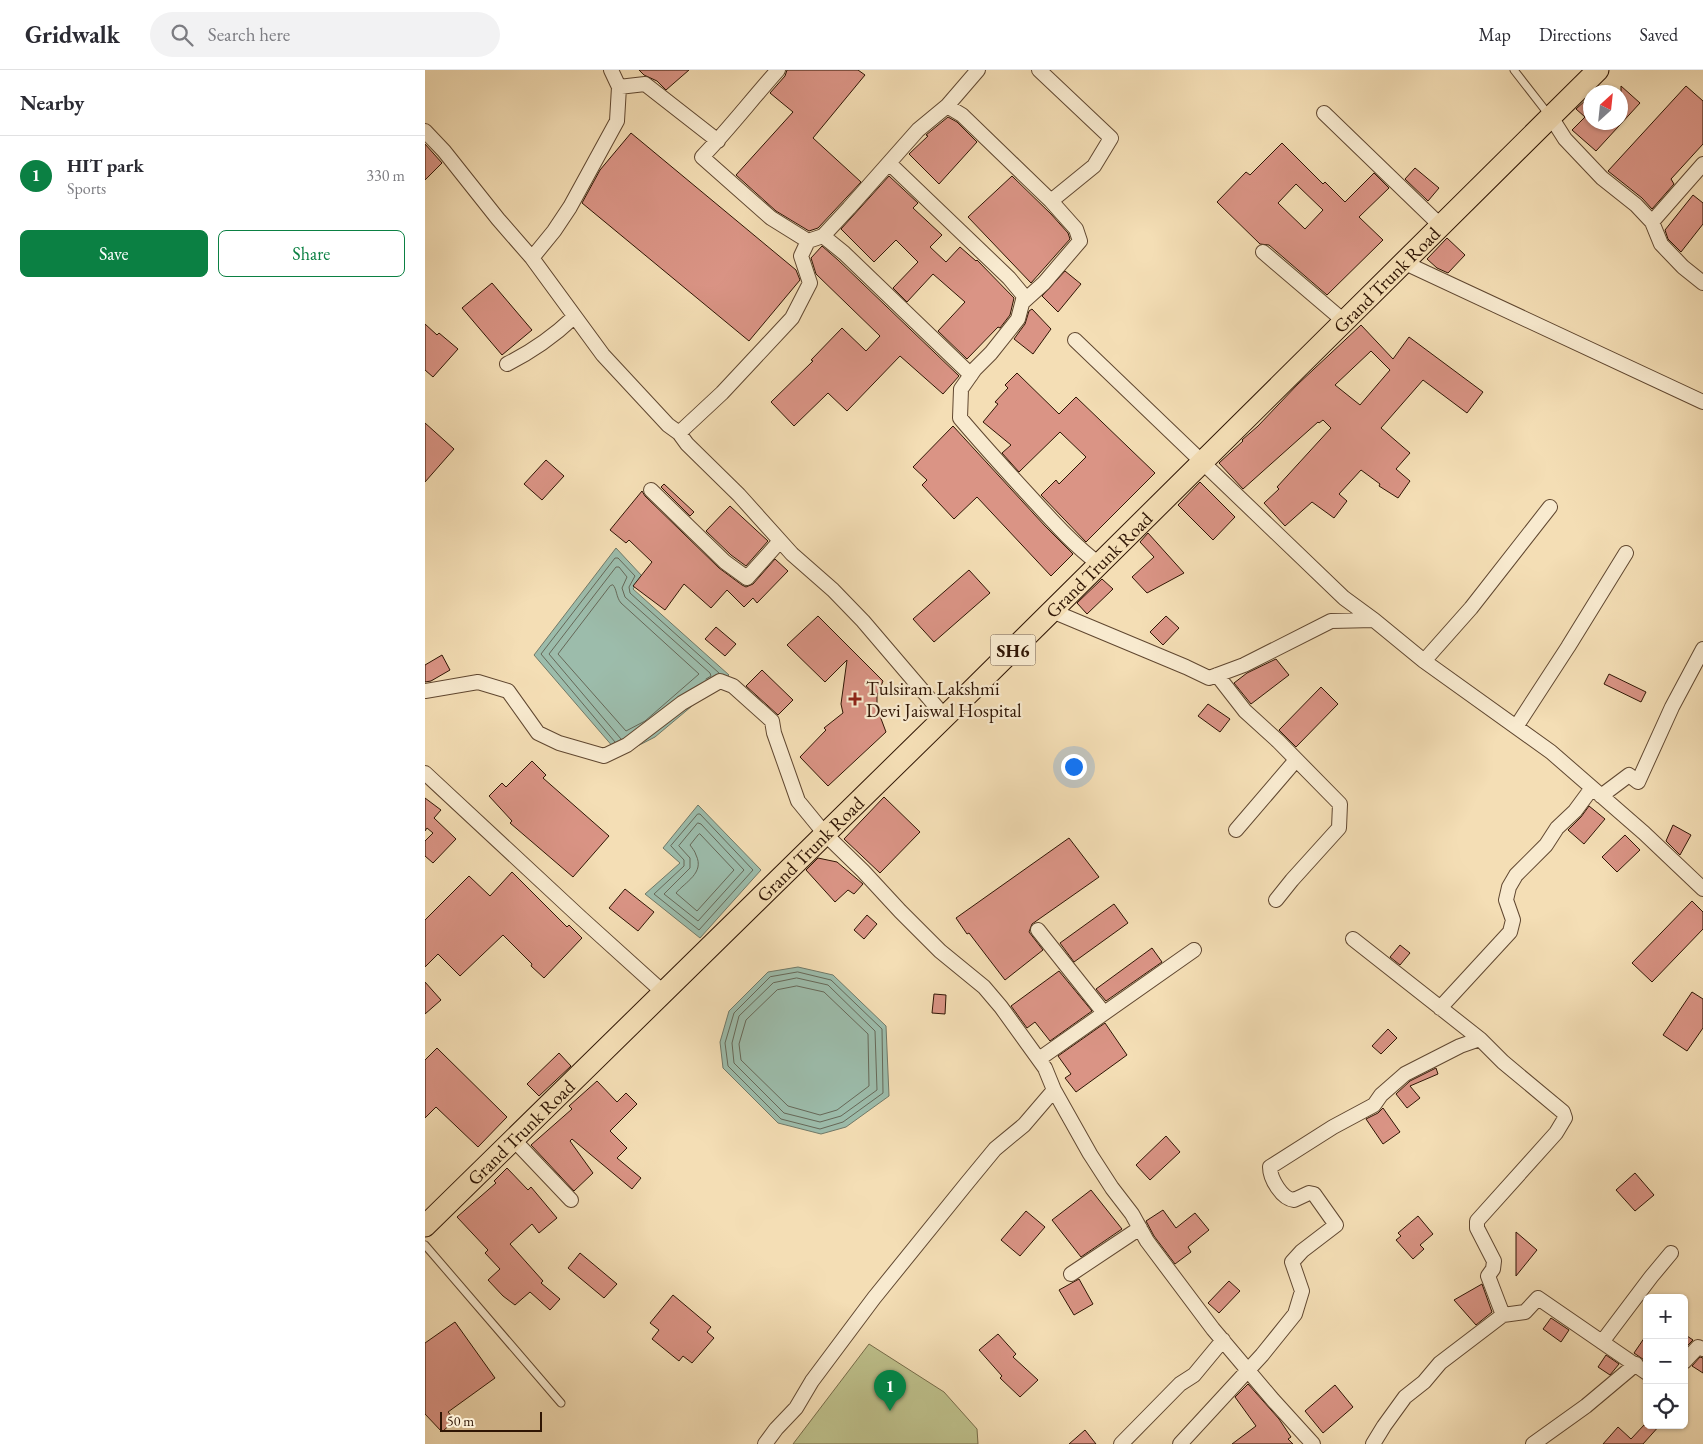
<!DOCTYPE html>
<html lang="en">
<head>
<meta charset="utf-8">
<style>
  body { margin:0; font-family:"EB Garamond",serif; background:#f2f2f3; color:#2b2b33 }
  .controls { position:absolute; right:15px; bottom:15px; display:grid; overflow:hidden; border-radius:8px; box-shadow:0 1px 4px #0004 }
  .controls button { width:45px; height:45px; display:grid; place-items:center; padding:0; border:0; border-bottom:1px solid #e1e1e2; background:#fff; color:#2b2b33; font:25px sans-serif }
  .compass { position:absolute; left:1158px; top:15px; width:45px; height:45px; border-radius:50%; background:#fff; box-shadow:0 1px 4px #0004; rotate:27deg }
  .scale { position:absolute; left:15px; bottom:12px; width:102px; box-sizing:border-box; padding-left:5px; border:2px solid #2f1504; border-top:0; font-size:14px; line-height:18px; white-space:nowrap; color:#2f1504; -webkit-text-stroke:4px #f8eacf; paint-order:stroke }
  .you { position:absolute; left:648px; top:696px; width:18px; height:18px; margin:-12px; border:4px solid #fff; border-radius:50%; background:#1a73e8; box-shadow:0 0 0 8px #1a73e833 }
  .badge { display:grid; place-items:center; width:32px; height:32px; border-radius:50%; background:#0b8043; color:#fff; font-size:16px; font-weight:700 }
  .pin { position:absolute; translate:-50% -41px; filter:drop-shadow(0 1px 2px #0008) }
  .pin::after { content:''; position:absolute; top:26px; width:18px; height:15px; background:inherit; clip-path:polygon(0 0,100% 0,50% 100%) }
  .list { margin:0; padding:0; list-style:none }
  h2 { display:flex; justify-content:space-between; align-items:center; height:65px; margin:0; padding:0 20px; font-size:21px }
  h2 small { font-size:16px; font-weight:400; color:#7c7c81 }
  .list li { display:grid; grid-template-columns:32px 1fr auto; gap:15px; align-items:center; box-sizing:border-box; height:80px; padding:0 20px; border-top:1px solid #e1e1e2 }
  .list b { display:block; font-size:19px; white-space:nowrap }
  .list p { margin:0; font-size:16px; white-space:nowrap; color:#7c7c81 }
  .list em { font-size:16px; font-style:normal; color:#7c7c81 }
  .actions { display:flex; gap:10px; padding:15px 20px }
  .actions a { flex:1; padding:11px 0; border:1px solid #0b8043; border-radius:8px; text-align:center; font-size:18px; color:#0b8043 }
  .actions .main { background:#0b8043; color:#fff }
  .icon { flex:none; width:28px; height:28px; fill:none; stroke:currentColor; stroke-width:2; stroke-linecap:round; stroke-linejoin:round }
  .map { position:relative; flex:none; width:1278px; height:1374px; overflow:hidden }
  header { display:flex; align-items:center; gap:30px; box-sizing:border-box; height:70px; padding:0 25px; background:#fff; border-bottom:1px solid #e1e1e2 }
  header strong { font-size:24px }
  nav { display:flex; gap:28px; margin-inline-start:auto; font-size:18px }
  .search { width:350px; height:45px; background:#f2f2f3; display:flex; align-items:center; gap:12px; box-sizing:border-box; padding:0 18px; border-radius:28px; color:#7c7c81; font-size:19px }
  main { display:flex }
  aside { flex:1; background:#fff }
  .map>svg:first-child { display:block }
  .green { fill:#bec18c; stroke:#766b48 }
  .water { fill:#9cbcab; stroke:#707968 }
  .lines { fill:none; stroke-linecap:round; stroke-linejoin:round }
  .shore { stroke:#666858; stroke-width:1 }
  .building { fill:#da9485; stroke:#2f1504; fill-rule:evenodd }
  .lane-casing { stroke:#604730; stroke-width:9 }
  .street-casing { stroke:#604730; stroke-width:16 }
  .primary-casing { stroke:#2f1504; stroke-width:23 }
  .lane { stroke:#f8eacf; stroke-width:7 }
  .street { stroke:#f8eacf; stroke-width:14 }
  .primary { stroke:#f4deb5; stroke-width:21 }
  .poi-dot { fill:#8f2418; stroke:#f8eacf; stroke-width:2 }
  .labels { text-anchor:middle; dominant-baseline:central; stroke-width:4.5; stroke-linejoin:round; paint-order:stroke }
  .shield { fill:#f8eacf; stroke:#6b5541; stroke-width:1 }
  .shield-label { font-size:18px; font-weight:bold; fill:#2f1504 }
  .street-label { font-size:19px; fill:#2f1504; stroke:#f8eacf }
  .poi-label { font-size:19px; fill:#2f1504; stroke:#f8eacf; text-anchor:start }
</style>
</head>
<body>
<header>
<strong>Gridwalk</strong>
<div class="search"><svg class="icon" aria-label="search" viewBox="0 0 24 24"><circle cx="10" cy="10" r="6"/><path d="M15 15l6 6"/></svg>Search here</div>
<nav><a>Map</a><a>Directions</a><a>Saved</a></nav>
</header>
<main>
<aside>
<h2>Nearby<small></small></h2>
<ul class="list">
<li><span class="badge">1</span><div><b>HIT park</b><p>Sports</p></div><em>330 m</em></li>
</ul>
<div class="actions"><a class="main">Save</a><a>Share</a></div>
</aside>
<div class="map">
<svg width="1278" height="1374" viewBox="0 0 1278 1374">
  <rect width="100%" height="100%" fill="#f4deb5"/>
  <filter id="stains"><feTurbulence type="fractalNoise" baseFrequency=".004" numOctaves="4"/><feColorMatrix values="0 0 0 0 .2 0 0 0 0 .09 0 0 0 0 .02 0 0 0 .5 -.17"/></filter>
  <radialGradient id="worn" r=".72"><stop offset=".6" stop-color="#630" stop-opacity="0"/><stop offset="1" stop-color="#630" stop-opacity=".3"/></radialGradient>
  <!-- green -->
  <path class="green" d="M444 1274 519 1322 552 1359 553 1374H368Z"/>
  <!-- water -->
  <path class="water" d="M191 478 217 506 208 519 304 605 230 667 195 685 109 585Z
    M273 735 336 800 275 868 220 824 255 793 238 778Z
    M373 897 408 905 461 956 464 1026 421 1057 396 1064 353 1053 298 998 295 972 304 941 343 902Z"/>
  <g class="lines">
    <!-- shore -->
    <path class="shore" d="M188 515C192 519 191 527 196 533L274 604 220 651 201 661 133 584 185 516Z
      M196 669 124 584 191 497H194L202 507 197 518 200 527 285 603 286 606 281 609
      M190 672 116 584 190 488H193L210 506 204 517 205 523 294 603
      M273 744H275L328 800 274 860 229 824 259 796V790L246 776Z
      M273 753 276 754 319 800 273 851 239 824 265 798V788L254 776Z
      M275 764 309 800 272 841 251 823C260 812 280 803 271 785 270 781 267 778 265 775L273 765Z
      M373 902 406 910 457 959 458 1023 418 1052 395 1059 356 1049 303 996 300 973 309 943 345 907Z
      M372 908 403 915 450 961 452 1020 416 1046 395 1052 359 1043 309 993 307 973 314 946 348 913Z
      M372 916 399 922 443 964 444 1016 412 1040 395 1045 363 1036 316 990 314 974 321 950 352 920Z"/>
  </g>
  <!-- building -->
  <path class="building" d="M214 0H264L241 20 232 11 219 5Z
    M362 0H433L440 5 388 68 436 112 393 158 384 161 351 141 311 105 368 42 345 23 360 6Z
    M1196 16 1215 33 1171 81 1147 60 1160 47 1151 39 1162 29 1166 32V52H1196Z
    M1261 16 1278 31V74L1246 109 1249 114 1227 139 1217 128 1183 101Z
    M523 47 532 52 552 72 514 114 484 84 503 66 501 65Z
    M206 63 371 200 375 210 324 271 157 133 175 100Z
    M857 73 898 114 900 112 920 132 949 103 964 118 934 147 958 170 902 225 844 175 835 174 792 132 821 102 825 105ZM871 114 898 140 880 159 853 133Z
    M0 74 17 93 0 110Z
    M990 98 1014 118 1003 131 980 109Z
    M464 106 493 133 488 138 517 165 505 177 521 192 535 177 551 191 552 190 589 228 585 245 575 258 573 257 542 289 513 261 540 232 508 204 482 232 468 218 493 192 471 170 449 192 416 159Z
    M587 106 626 144 643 163 645 169 606 213 543 147Z
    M1268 125 1278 133V154L1256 182 1243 169 1240 160Z
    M1022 168 1040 185 1023 203 1012 198 1002 189Z
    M397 176 413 190 534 306 518 324 475 286 422 341 403 323 369 356 346 332 388 291 386 290 417 258 441 281 455 266 391 204 386 188Z
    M640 201 656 214 633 242 617 226Z
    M67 213 107 260 77 285 37 238Z
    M607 239 626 259 608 284 589 269 600 254 604 241Z
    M0 254 12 265 14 263 33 279 8 307 0 300Z
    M936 255 968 289 984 267 1058 322 1042 343 998 310 956 358 985 383 971 399 985 411 973 428 954 416 955 414 936 400 914 424 922 431 909 448 887 432 860 456 839 433 854 419 852 417 906 358 898 350 894 353 893 352 818 419 794 393 818 371 817 370 833 356 873 314ZM946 281 965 300 935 335 910 315Z
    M592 303 634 344 651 327 730 403 661 472 616 425 631 410 634 414 661 387 635 362 594 402 577 383 586 375 558 352 573 334 570 332 583 318 580 315Z
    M0 353 29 379 0 412Z
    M528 356 620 456 648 484 626 506 552 427 529 449 497 415 502 410 488 397Z
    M121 390 139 406 117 430 99 414Z
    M775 412 810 447 788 470 753 435Z
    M239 414 269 442 265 446 236 417Z
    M217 421 220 426 294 498 317 515 321 517 328 514 350 489 363 501 332 533 328 528 319 537 302 520 286 538 259 514 240 540 208 516 227 492 204 470 201 473 185 460Z
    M305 436 343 471 321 496 306 485 281 461Z
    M723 463 759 503 722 523 707 507 729 487 715 472Z
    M544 500 565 523 509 572 488 549Z
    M677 509 688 519 662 544 652 533Z
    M393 546 458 611 452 626V638L461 662 403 716 375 687 401 660 399 658 418 643 416 634 422 590 400 612 362 575Z
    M741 546 754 558 738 575 725 562Z
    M291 557 311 574 300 586 280 569Z
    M17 585 25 600 6 611 0 612V595Z
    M851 589 864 605 826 634 809 613 822 603Z
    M337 600 368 630 353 645 321 616Z
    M1184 604 1221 622 1216 632 1179 614Z
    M896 617 913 634 871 677 854 660Z
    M783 634 805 649 795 662 773 646Z
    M107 691 121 705 118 708 184 766 148 807 85 753 87 751 64 726 77 713 81 717Z
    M459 727 495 762 455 803 419 769Z
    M0 728 16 740 9 748 31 769 8 793 0 786V771L8 763 2 758 0 761Z
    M1164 736 1180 749 1159 774 1143 760 1156 747Z
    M1248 755 1266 765 1255 785 1241 771Z
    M1200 765 1215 780 1192 802 1177 787Z
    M644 768 674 807 607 854 604 862 618 880 580 910 544 863 542 864 531 848Z
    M393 788 412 792 438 814 429 824 423 820 410 832 381 800Z
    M87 802 142 857 144 855 157 868 119 908 106 896 107 894 78 865 35 906 13 884 0 897V850L44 806 65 826Z
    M200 819 229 842 213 861 184 838Z
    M1267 831 1278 842V859L1227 912 1207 893Z
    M689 834 703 853 649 892 635 873Z
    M442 845 452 854 439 869 429 860Z
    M975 875 985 883 975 895 965 887Z
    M727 878 737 892 681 931 671 919Z
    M634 901 667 941 625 971 610 952 602 958 586 936Z
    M0 912 16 930 0 944Z
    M1267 922 1278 929V958L1262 981 1238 965Z
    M509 924 521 925 520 944 507 943Z
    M680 953 702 985 651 1022 640 1008 646 1004 633 986Z
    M963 959 972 968 956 984 947 976Z
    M12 978 82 1047 53 1077 11 1037 0 1048V990Z
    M134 983 146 996 114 1026 102 1014Z
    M1011 998 1013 1004 985 1016 995 1028 982 1038 971 1024 985 1011Z
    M172 1011 192 1032 201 1023 212 1034 185 1061 202 1078 192 1088 216 1108 207 1119 147 1069 145 1071 168 1103 149 1121 106 1075 147 1039 144 1036Z
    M958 1038 975 1062 958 1074 941 1049 953 1043Z
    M741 1066 755 1082 725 1110 711 1095Z
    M82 1098 103 1120 106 1117 132 1148 114 1163 107 1154 85 1174 118 1211 116 1213 135 1229 125 1240 105 1222 90 1235 78 1226 63 1210 75 1199 60 1183 63 1180 32 1147 71 1113 69 1111Z
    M1210 1103 1229 1125 1210 1141 1191 1120Z
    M666 1120 697 1159 656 1187 627 1150Z
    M738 1140 751 1158 770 1143 784 1160 763 1177 766 1182 750 1194 729 1166 721 1151Z
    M601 1141 620 1157 595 1186 576 1170Z
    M993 1146 1008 1164 995 1175 999 1179 988 1189 971 1170 976 1166 973 1163Z
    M1091 1162 1112 1180 1091 1206Z
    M155 1183 192 1214 179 1228 143 1198Z
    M654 1209 668 1234 649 1245 634 1220Z
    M804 1211 815 1221 794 1243 783 1233Z
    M1057 1214 1067 1242 1051 1255 1029 1230Z
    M248 1225 286 1257 282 1262 289 1268 267 1293 258 1286 254 1291 227 1269 234 1260 225 1253Z
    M1126 1248 1144 1260 1136 1272 1118 1259Z
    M30 1252 70 1308 23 1342 30 1350 17 1362 0 1344V1273Z
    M573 1264 591 1284 588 1287 613 1310 595 1327 575 1308 577 1306 554 1280Z
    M1222 1264V1292L1209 1283Z
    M1259 1264 1268 1270 1261 1277 1259 1276Z
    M1181 1285 1194 1294 1185 1305 1173 1297Z
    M1275 1287 1278 1288V1303L1267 1296Z
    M823 1314 854 1349 866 1367 863 1369 868 1374H807L831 1356 810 1327Z
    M910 1315 928 1337 898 1363 880 1341Z
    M1219 1355H1235L1218 1374H1178L1193 1357 1206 1369Z
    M660 1360 671 1374H644Z"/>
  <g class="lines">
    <defs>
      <path id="lane" d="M1089 0 1124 45
        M0 1175 136 1333"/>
      <path id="street" d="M353 0C327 29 304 59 277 87L346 148 383 171 398 166
        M614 0 686 68 669 96 626 131
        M194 17 220 14 293 71
        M522 36 553 0
        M899 43 1016 156
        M1126 47 1140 69 1177 108 1211 135 1227 152 1236 174 1258 197 1278 213
        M0 61 19 81 73 149 107 188 178 285 243 355 254 363 262 374 314 425 367 484 408 520 438 551 520 647
        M464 93 584 208 599 226 593 249 566 283 550 299 536 319 535 348C556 373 578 397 600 421 624 447 646 473 674 494
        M1227 152 1278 94
        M838 182 920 252
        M107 188 129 161 145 137 192 51 194 17 186 0
        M980 193 1278 332
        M650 270 919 528 949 550
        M82 294C106 282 130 265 149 247
        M546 305 419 183 398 166 424 138 493 60 522 36 537 45 626 131 651 159 655 171 619 213 598 232
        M254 363 297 323 367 248 385 213 376 186 383 171
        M226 420 300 492 322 508 355 471
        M627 541 761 597 784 608 819 595 906 551 949 550 999 591 1126 682 1219 763 1278 819
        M999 591 1046 538 1125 437
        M792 605 820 641 853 671 915 734 914 758 867 810 851 830
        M0 621 53 612 83 621 113 663 134 673 179 686 202 675 257 633 295 611 308 616 347 651 349 663 373 731 400 764 438 801 475 841 515 881 559 917 576 937 620 998 629 1020 665 1084 687 1118 707 1144 722 1171 788 1259 848 1330 888 1374
        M1091 657 1143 577 1201 483
        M0 703 156 848 239 923
        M1176 726 1204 705 1213 712 1247 637 1278 579
        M811 760 871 690
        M613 860 679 943
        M928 869 1055 969 1078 992 1138 1042 1140 1048 1131 1063 1052 1151V1158L1069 1191 1068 1199 1063 1206 1078 1245
        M1015 938 1085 862 1088 850 1081 830 1084 817 1091 805 1121 775 1132 758 1150 741 1167 718
        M614 989 769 880
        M89 1070 146 1130
        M646 1204 715 1158
        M1177 1272 1226 1207 1246 1183
        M1259 1292 1273 1277 1278 1279
        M340 1374 351 1359 371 1338 387 1311 449 1228 542 1113 570 1079 599 1055 629 1020
        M696 1374 755 1314 769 1305 798 1270
        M755 1374 837 1285 870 1244 877 1221 867 1192 877 1181 911 1155 889 1124 884 1123 869 1130C857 1129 845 1109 845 1097L908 1057 949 1035 956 1025 980 1004 1035 976 1055 969
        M948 1374 959 1356 980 1327 999 1312 1015 1293 1078 1245 1100 1242 1113 1228 1222 1303
        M1108 1374 1161 1336 1211 1294"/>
      <g id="primary">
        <path id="s1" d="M0 1156 539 628 1173 0"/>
      </g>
    </defs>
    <!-- lane casing -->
    <use href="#lane" class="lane-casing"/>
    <!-- street casing -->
    <use href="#street" class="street-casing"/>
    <!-- primary casing -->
    <use href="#primary" class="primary-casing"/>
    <!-- lane -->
    <use href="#lane" class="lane"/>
    <!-- street -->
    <use href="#street" class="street"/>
    <!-- primary -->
    <use href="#primary" class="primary"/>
  </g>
  <!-- markers -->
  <path class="poi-dot" d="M427.5 621.5h5v5h5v5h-5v5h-5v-5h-5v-5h5z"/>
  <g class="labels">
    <!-- shield labels -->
    <rect class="shield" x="565.5" y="564.5" width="45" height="31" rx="4"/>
    <g class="shield-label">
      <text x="588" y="580">SH6</text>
    </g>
    <!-- street labels -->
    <g class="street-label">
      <text stroke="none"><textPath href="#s1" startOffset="1349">Grand Trunk Road</textPath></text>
      <text stroke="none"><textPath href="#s1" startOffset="944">Grand Trunk Road</textPath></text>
      <text stroke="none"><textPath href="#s1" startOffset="539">Grand Trunk Road</textPath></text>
      <text stroke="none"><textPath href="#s1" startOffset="134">Grand Trunk Road</textPath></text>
    </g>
    <!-- poi labels -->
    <g class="poi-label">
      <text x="441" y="618">Tulsiram Lakshmi<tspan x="441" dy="22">Devi Jaiswal Hospital</tspan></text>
    </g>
  </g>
  <rect width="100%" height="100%" filter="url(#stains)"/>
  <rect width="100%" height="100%" fill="url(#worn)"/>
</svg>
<div class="controls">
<button>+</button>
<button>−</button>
<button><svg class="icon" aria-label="locate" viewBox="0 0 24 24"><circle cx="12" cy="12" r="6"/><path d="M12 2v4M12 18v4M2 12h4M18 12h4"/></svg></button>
</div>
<svg class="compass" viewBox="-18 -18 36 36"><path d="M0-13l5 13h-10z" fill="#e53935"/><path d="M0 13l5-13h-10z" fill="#7c7c81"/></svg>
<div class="scale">50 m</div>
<div class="you"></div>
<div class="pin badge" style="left:465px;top:1341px">1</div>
</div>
</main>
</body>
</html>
